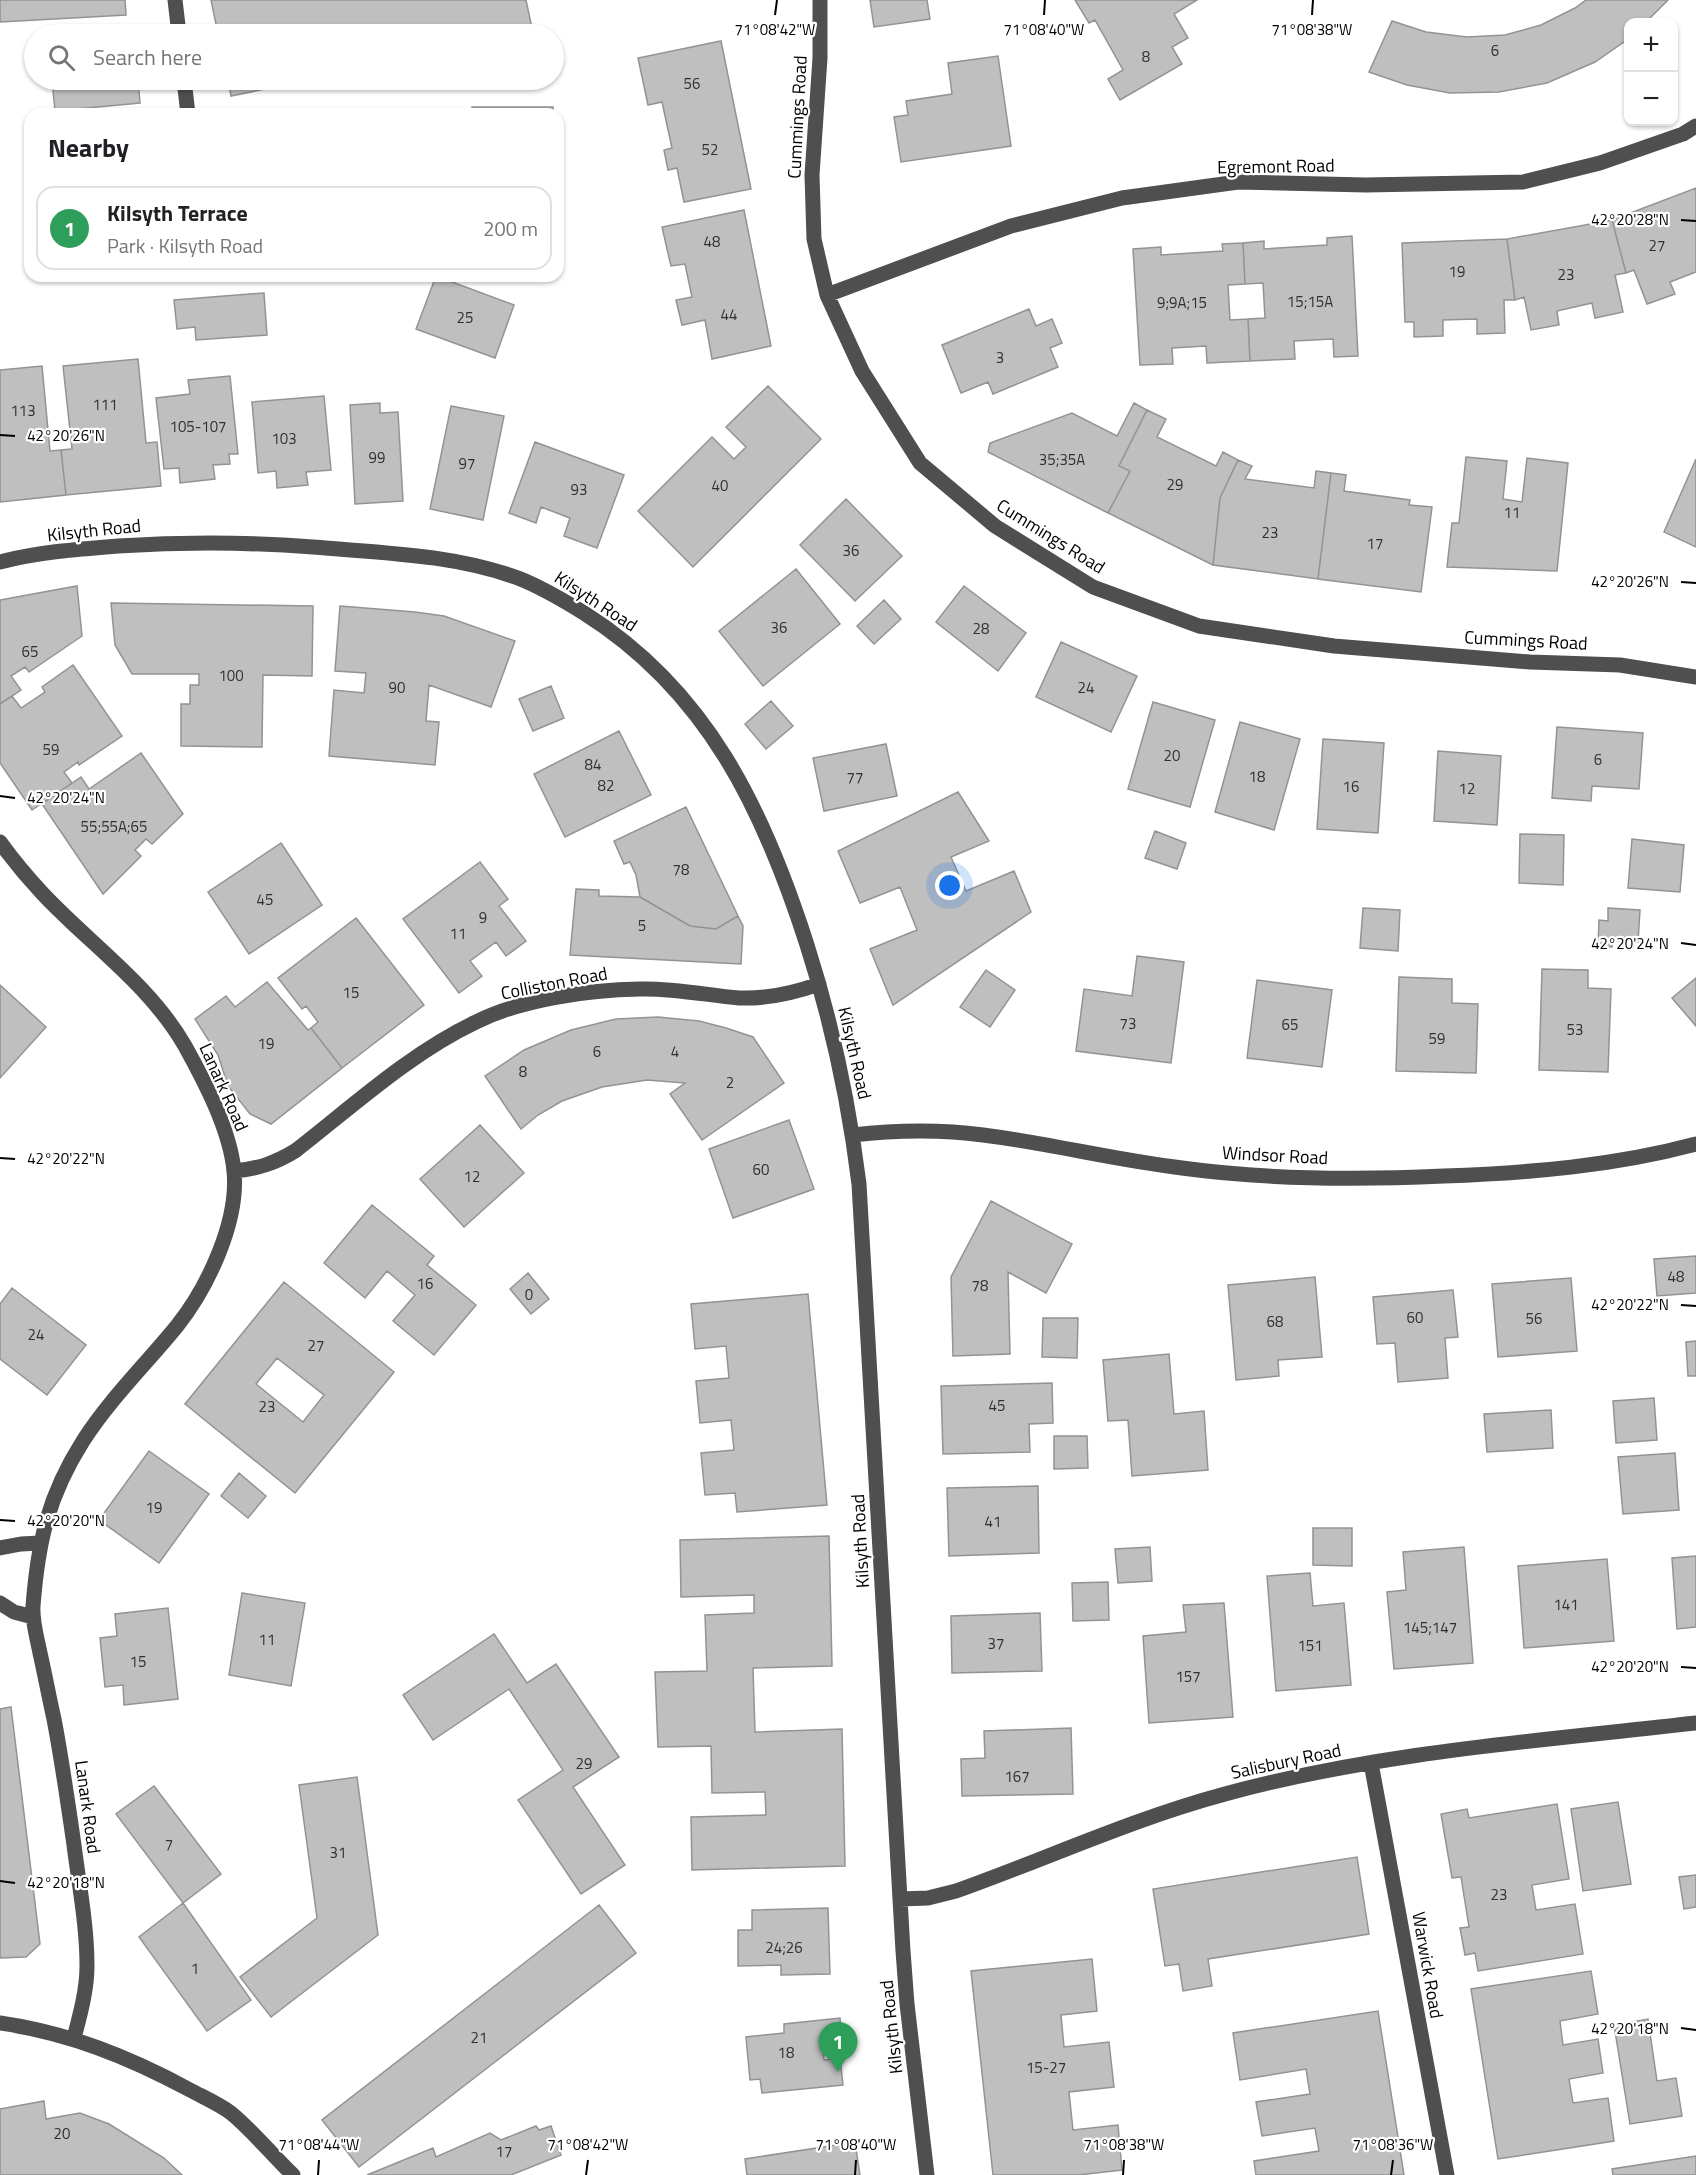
<!DOCTYPE html>
<html lang="en">
<head>
<meta charset="utf-8">
<style>
  body { margin:0; font-family:"Titillium Web",sans-serif; background:#f6f6f6; color:#202124 }
  .controls { position:absolute; right:18px; top:18px; display:grid; overflow:hidden; border-radius:12px; box-shadow:0 2px 4px #0004 }
  .controls button { width:54px; height:54px; display:grid; place-items:center; padding:0; border:0; border-bottom:2px solid #e0e0e0; background:#fff; color:#202124; font:30px sans-serif }
  .you { position:absolute; left:950px; top:886px; width:21px; height:21px; margin:-15px; border:4px solid #fff; border-radius:50%; background:#1a73e8; box-shadow:0 0 0 9px #1a73e833 }
  .badge { display:grid; place-items:center; width:39px; height:39px; border-radius:50%; background:#b45309; color:#fff; font-size:20px; font-weight:700 }
  .pin { position:absolute; translate:-50% -50px; filter:drop-shadow(0 2px 3px #0008) }
  .pin::after { content:''; position:absolute; top:32px; width:21px; height:18px; background:inherit; clip-path:polygon(0 0,100% 0,50% 100%) }
  .list { margin:0; padding:0; list-style:none }
  h2 { display:flex; justify-content:space-between; align-items:center; height:78px; margin:0; padding:0 24px; font-size:26px }
  h2 small { font-size:20px; font-weight:400; color:#757577 }
  .list li { display:grid; grid-template-columns:39px 1fr auto; gap:18px; align-items:center; box-sizing:border-box; height:84px; margin:0 12px 12px; padding:0 12px; border:2px solid #e0e0e0; border-radius:18px }
  .list b { display:block; font-size:22px; white-space:nowrap }
  .list p { margin:0; font-size:20px; white-space:nowrap; color:#757577 }
  .list em { font-size:20px; font-style:normal; color:#757577 }
  .icon { flex:none; width:33px; height:33px; fill:none; stroke:currentColor; stroke-width:2; stroke-linecap:round; stroke-linejoin:round }
  .map { position:relative; flex:none; width:1696px; height:2175px; overflow:hidden }
  .search { position:absolute; background:#fff; box-shadow:0 2px 4px #0004; left:24px; top:24px; width:540px; height:66px; display:flex; align-items:center; gap:15px; box-sizing:border-box; padding:0 21px; border-radius:33px; color:#757577; font-size:22px }
  .panel { position:absolute; background:#fff; box-shadow:0 2px 4px #0004; left:24px; top:108px; width:540px; height:174px; border-radius:18px }
  .map>svg:first-child { display:block }
  .building { fill:#bfbfbf; stroke:#939393; stroke-width:1.5; fill-rule:evenodd }
  .lines { fill:none; stroke-linecap:round; stroke-linejoin:round }
  .minor { stroke:#4f4f4f; stroke-width:15 }
  .ticks { fill:none; stroke:#000; stroke-width:2 }
  .labels { text-anchor:middle; dominant-baseline:central; stroke-width:4.5; stroke-linejoin:round; paint-order:stroke }
  .number-label { font-size:15px; fill:#303030 }
  .street-label { font-size:18px; fill:#000; stroke:#fff }
  .ticks-label { font-size:15px; text-anchor:middle; fill:#000; stroke:#fff; stroke-width:4.5; stroke-linejoin:round; paint-order:stroke }
</style>
</head>
<body>
<div class="map">
<svg width="1696" height="2175" viewBox="0 0 1696 2175">
  <rect width="100%" height="100%" fill="#fff"/>
  <!-- building -->
  <path class="building" d="M0 0H125L126 15 0 22Z
    M211 0H526L533 33 218 34Z
    M870 0H927L930 19 874 27Z
    M1075 0H1197L1174 14 1188 38 1172 47 1182 64 1120 100 1108 79 1123 70 1095 20 1089 23Z
    M1586 0H1668L1646 22H1628V39L1595 62 1547 83 1499 92 1450 93 1407 85 1369 72 1392 21 1426 32 1467 37 1505 35 1541 25 1575 8Z
    M721 41 751 189 684 202 677 168 668 170 664 150 672 148 662 102 648 105 638 58Z
    M998 56 1011 146 901 162 894 117 908 115 906 101 952 94 948 63Z
    M52 80H138L140 103 55 111Z
    M228 80H309L231 96Z
    M472 107H553V114H472Z
    M1696 188V272L1670 282 1675 294 1647 304 1634 270 1626 273 1612 220Z
    M744 210 771 346 712 359 705 320 682 325 676 300 692 297 685 264 671 266 662 227Z
    M1612 220 1626 273 1615 275 1623 312 1595 318 1592 303 1557 311 1559 325 1531 330 1524 297 1515 300 1507 239Z
    M1352 236 1358 356 1334 357 1333 339 1294 341 1295 359 1250 361 1248 319 1265 318 1263 283 1245 284 1243 243 1264 241V249L1327 245V238Z
    M1507 239 1515 300H1504L1505 333 1477 334V319L1443 320V336L1414 337V322H1405L1402 243Z
    M1243 243 1245 284 1228 285 1230 320 1248 319 1250 361 1207 363 1206 346 1172 348 1173 364 1140 365 1133 249 1161 247V255L1223 251 1222 244Z
    M436 276 514 305 495 358 416 329Z
    M264 293 267 335 196 340 195 327 177 329 174 300Z
    M1029 309 1036 326 1052 319 1062 343 1050 348 1058 367 993 394 988 382 961 393 942 345Z
    M138 359 146 443 157 442 161 486 66 495 61 450 72 449 63 366Z
    M42 366 50 451 61 450 66 495 0 502V370Z
    M230 376 238 454H229L230 464 213 465 215 479 180 483 179 468 164 469 156 398 190 394 188 380Z
    M768 386 821 439 693 567 638 511 712 437 734 459 746 447 726 427Z
    M324 396 331 470 306 472 308 485 277 488 276 471 258 473 252 402Z
    M380 403V413L398 412 403 501 355 504 350 405Z
    M1134 403 1147 410 1119 466 1130 471 1108 513 988 452 990 443 1072 413 1117 436Z
    M451 406 504 416 483 520 430 509Z
    M1147 410 1166 419 1157 437 1216 466 1223 452 1238 460 1220 498 1213 565 1108 513 1130 471 1119 466Z
    M535 442 624 475 597 548 564 536 570 518 541 507 536 523 509 513Z
    M1466 457 1507 461 1503 499 1522 502 1527 458 1568 463 1557 571 1447 567 1452 523H1459Z
    M1696 459V547L1664 532Z
    M1238 460 1252 466 1245 479 1314 488 1316 471 1331 473 1318 579 1213 565 1220 498Z
    M1331 473 1346 475 1344 491 1410 500 1409 505 1432 507 1421 592 1318 579Z
    M846 499 902 556 855 601 800 545Z
    M796 569 840 624 763 686 719 631Z
    M77 586 82 636 29 672 25 667 11 676 21 690 0 704V600Z
    M964 586 1026 633 998 671 936 622Z
    M884 600 901 619 874 644 857 626Z
    M111 603 313 606 312 676 263 675 262 747 181 746V704H190V685H199V674H132L115 645Z
    M340 606 415 612 444 616 515 641 491 707 429 685 426 721 439 722 435 765 329 756 334 690 364 693 366 673 335 671Z
    M1061 642 1137 676 1111 732 1036 697Z
    M73 665 122 736 79 765 78 762 64 772 72 783 32 810 0 763V704L12 696 21 708 45 692 42 687Z
    M551 686 564 718 533 731 519 699Z
    M771 701 793 726 766 749 745 724Z
    M1153 702 1215 720 1190 807 1128 789Z
    M1240 722 1300 739 1274 830 1215 812Z
    M1557 727 1643 733 1639 789 1592 786 1591 801 1552 798Z
    M619 731 651 795 565 837 534 774Z
    M1323 739 1384 743 1378 833 1317 829Z
    M886 744 897 796 824 811 813 758Z
    M1438 751 1501 756 1497 825 1434 821Z
    M141 753 183 814 152 844 146 839 135 850 141 856 103 894 42 804 81 777 89 789Z
    M958 792 989 841 951 857 966 891 1014 871 1031 912 893 1005 870 949 917 930 900 887 860 903 838 851Z
    M686 807 738 916 716 929 690 926 640 897 636 875 630 862 624 864 614 841Z
    M1155 831 1186 843 1177 869 1145 858Z
    M1520 834 1564 835 1563 885 1519 883Z
    M1632 839 1684 845 1680 892 1628 888Z
    M281 843 322 905 249 954 208 892Z
    M480 862 508 899 499 906 526 941 506 956 496 942 470 961 482 976 459 993 403 919Z
    M576 889 599 890V896L640 897 690 926 716 929 738 916 743 926 741 964 570 955Z
    M1363 908 1400 910 1398 951 1360 948Z
    M1608 908 1640 910 1638 942 1613 941 1612 947 1598 946 1599 920 1608 921Z
    M356 918 424 1005 342 1068 311 1028 318 1022 306 1006 302 1009 278 978Z
    M1137 956 1184 962 1171 1063 1076 1051 1084 989 1132 996Z
    M1542 969 1588 970V988L1611 989 1608 1072 1539 1070Z
    M986 970 1015 990 990 1027 960 1007Z
    M1399 977 1452 979V1003L1478 1004 1476 1073 1396 1071Z
    M1696 978V1026L1672 998Z
    M1257 980 1332 990 1322 1067 1247 1058Z
    M267 982 308 1030 311 1028 342 1068 271 1124 250 1114 228 1086 218 1055 195 1019 226 996 235 1007Z
    M0 985 46 1027 0 1078Z
    M658 1017 699 1021 726 1028 753 1037 784 1083 702 1140 670 1094 685 1083 647 1080 602 1087 562 1101 538 1115 521 1129 485 1076 524 1050 571 1030 616 1019Z
    M789 1120 814 1189 733 1218 709 1149Z
    M480 1125 524 1173 464 1227 420 1179Z
    M991 1201 1072 1244 1046 1293 1008 1272 1010 1354 953 1356 951 1277Z
    M372 1205 434 1256 427 1265 476 1305 434 1355 393 1321 415 1295 387 1271 365 1298 324 1263Z
    M1696 1256V1293L1657 1296 1654 1259Z
    M528 1273 549 1299 531 1314 510 1289Z
    M1315 1277 1322 1357 1278 1360 1279 1376 1236 1380 1228 1285Z
    M1571 1278 1577 1351 1498 1357 1492 1284Z
    M284 1282 394 1372 295 1493 185 1404ZM277 1358 324 1395 303 1422 256 1384Z
    M12 1288 86 1345 47 1395 0 1359V1304Z
    M1453 1290 1458 1337 1445 1338 1448 1378 1398 1382 1395 1343 1377 1344 1373 1297Z
    M808 1294 827 1505 737 1512 735 1493 705 1495 701 1453 734 1450 731 1420 700 1423 696 1381 729 1378 726 1346 695 1349 691 1304Z
    M1043 1318H1078L1077 1358 1042 1357Z
    M1696 1341V1376H1688L1686 1342Z
    M1169 1354 1174 1414 1204 1411 1208 1470 1132 1476 1128 1420 1108 1421 1103 1360Z
    M1052 1383 1053 1423 1029 1424 1030 1452 943 1454 941 1386Z
    M1654 1398 1657 1440 1616 1443 1613 1401Z
    M1551 1410 1553 1448 1487 1452 1484 1414Z
    M1054 1436H1087L1088 1468 1054 1469Z
    M149 1451 209 1494 159 1563 99 1520Z
    M1675 1453 1679 1510 1623 1514 1618 1457Z
    M239 1473 266 1496 248 1518 221 1496Z
    M1038 1486 1039 1553 949 1556 947 1488Z
    M1313 1528H1352V1566L1313 1565Z
    M829 1536 832 1666 753 1668 755 1732 842 1729 845 1866 692 1870 691 1817 766 1815 765 1792 712 1793 711 1746 658 1747 655 1672 707 1671 705 1615 754 1613V1595L681 1597 680 1540Z
    M1150 1547 1152 1581 1118 1583 1115 1549Z
    M1464 1547 1473 1663 1394 1669 1387 1592 1406 1590 1403 1552Z
    M1696 1556V1627L1677 1629 1672 1558Z
    M1607 1559 1614 1641 1524 1648 1518 1566Z
    M1310 1573 1313 1606 1344 1603 1351 1685 1276 1691 1267 1576Z
    M1108 1582 1109 1620 1073 1621 1072 1583Z
    M242 1593 305 1603 291 1686 229 1675Z
    M1224 1603 1233 1717 1149 1723 1143 1636 1186 1632 1183 1605Z
    M168 1608 178 1699 124 1705 123 1685 105 1687 100 1638 117 1636 115 1614Z
    M1040 1613 1042 1671 952 1673 951 1616Z
    M494 1634 527 1683 556 1664 619 1757 573 1787 625 1865 581 1894 518 1800 563 1770 509 1689 433 1740 403 1695Z
    M11 1707 40 1944 26 1957 0 1958V1709Z
    M1071 1728 1073 1794 962 1796 961 1759 985 1758 984 1731Z
    M357 1777 378 1935 271 2017 240 1977 317 1918 299 1785Z
    M154 1786 221 1874 183 1903 116 1814Z
    M1618 1802 1631 1884 1583 1891 1571 1809Z
    M1557 1804 1569 1879 1532 1885 1536 1910 1575 1904 1583 1954 1478 1971 1475 1953 1465 1955 1460 1928 1469 1927 1461 1877 1452 1878 1441 1814 1467 1809 1469 1818Z
    M1357 1857 1369 1934 1208 1959 1212 1986 1183 1991 1179 1964 1165 1966 1153 1889Z
    M1696 1875V1907L1684 1909 1679 1877Z
    M183 1903 251 2000 207 2031 139 1937Z
    M599 1905 636 1953 359 2167 322 2120Z
    M828 1908 830 1974 781 1975V1965L738 1966V1930H752V1910Z
    M1092 1959 1097 2011 1061 2015 1064 2047 1109 2042 1114 2087 1069 2092 1073 2130 1118 2125 1122 2170 1078 2175H993L971 1971Z
    M1591 1971 1598 2014 1560 2021 1563 2045 1598 2039 1603 2073 1569 2079 1573 2103 1608 2098 1614 2141 1498 2159 1471 1989Z
    M1378 2011 1404 2175H1256L1254 2161 1319 2151 1315 2128 1262 2136 1256 2102 1310 2094 1306 2069 1240 2080 1233 2033Z
    M840 2018 842 2045 823 2047 824 2060 840 2058 843 2085 762 2093 760 2079 750 2080 746 2037 784 2033V2024Z
    M1648 2019 1657 2081 1676 2078 1682 2116 1630 2124 1614 2025Z
    M44 2101 46 2119 80 2113 109 2124 164 2158 182 2175H0V2109Z
    M536 2126 539 2130 551 2126 561 2155 511 2175H367L433 2148 436 2157 490 2133 501 2140Z
    M855 2142 860 2175H747L745 2159Z
    M1696 2156V2175H1613L1612 2169Z"/>
  <g class="lines">
    <!-- minor -->
    <path class="minor" d="M175 0 179 34
      M820 0V58L812 175 814 239 827 295 862 371 920 463 995 526 1093 587 1199 626 1334 646 1530 662 1620 665 1696 677
      M184 80 188 114
      M827 295 1011 226 1122 198 1238 182 1366 185 1523 182 1600 163 1683 134 1696 126
      M0 562C38 552 79 549 118 546 183 542 248 542 313 547 382 553 452 554 518 578 541 587 563 600 584 613 708 691 764 811 807 945 832 1023 849 1103 859 1184L903 1951 907 2004 927 2175
      M0 842C13 860 28 878 43 894 90 944 150 985 185 1046 205 1082 230 1130 234 1171 239 1221 208 1287 177 1326 146 1364 110 1399 83 1441 48 1496 38 1542 33 1606 32 1622 37 1637 40 1653 45 1675 49 1697 54 1719 62 1761 68 1803 74 1845 79 1885 87 1925 87 1966 87 1990 80 2015 74 2038
      M853 1135C887 1131 919 1130 953 1132 1030 1138 1105 1159 1182 1168 1269 1180 1357 1180 1444 1176 1529 1173 1614 1166 1696 1144
      M234 1171C258 1169 275 1163 295 1151 353 1106 409 1054 476 1022 522 999 588 990 640 989 673 988 706 995 739 998 766 999 794 993 819 984
      M0 1548 21 1544 40 1543
      M0 1603 14 1612 33 1617
      M1371 1763 1447 2175
      M900 1899 928 1898 956 1891C1046 1859 1132 1819 1225 1794 1379 1752 1538 1741 1696 1723
      M0 2023C69 2033 129 2057 190 2090 203 2097 219 2104 231 2113 253 2131 272 2155 293 2175"/>
  </g>
  <!-- ticks -->
  <path class="ticks" d="M775 15 777 0M1044 15 1045 0M1312 15 1313 0M1681 220 1696 221M0 435 15 436M1681 582 1696 583M0 796 15 798M1681 943 1696 945M0 1158 15 1159M1681 1305 1696 1306M0 1520 15 1521M1681 1667 1696 1668M0 1881 15 1883M1681 2028 1696 2030M318 2175 319 2160M586 2175 588 2160M855 2175 856 2160M1123 2175 1124 2160M1391 2175 1393 2160"/>
  <g class="labels">
    <!-- number labels -->
    <g class="number-label">
      <text x="1495" y="50">6</text>
      <text x="1146" y="56">8</text>
      <text x="692" y="83">56</text>
      <text x="710" y="149">52</text>
      <text x="712" y="241">48</text>
      <text x="1657" y="245">27</text>
      <text x="1457" y="271">19</text>
      <text x="1566" y="274">23</text>
      <text x="1310" y="301">15;15A</text>
      <text x="1182" y="302">9;9A;15</text>
      <text x="729" y="314">44</text>
      <text x="465" y="317">25</text>
      <text x="1000" y="357">3</text>
      <text x="105" y="404">111</text>
      <text x="23" y="410">113</text>
      <text x="198" y="426">105-107</text>
      <text x="284" y="438">103</text>
      <text x="377" y="457">99</text>
      <text x="1062" y="459">35;35A</text>
      <text x="467" y="463">97</text>
      <text x="1175" y="484">29</text>
      <text x="720" y="485">40</text>
      <text x="579" y="489">93</text>
      <text x="1512" y="512">11</text>
      <text x="1270" y="532">23</text>
      <text x="1375" y="543">17</text>
      <text x="851" y="550">36</text>
      <text x="779" y="627">36</text>
      <text x="981" y="628">28</text>
      <text x="30" y="651">65</text>
      <text x="231" y="675">100</text>
      <text x="397" y="687">90</text>
      <text x="1086" y="687">24</text>
      <text x="51" y="749">59</text>
      <text x="1172" y="755">20</text>
      <text x="1598" y="759">6</text>
      <text x="593" y="764">84</text>
      <text x="1257" y="776">18</text>
      <text x="855" y="777">77</text>
      <text x="606" y="785">82</text>
      <text x="1351" y="786">16</text>
      <text x="1467" y="788">12</text>
      <text x="114" y="826">55;55A;65</text>
      <text x="681" y="869">78</text>
      <text x="265" y="899">45</text>
      <text x="483" y="917">9</text>
      <text x="642" y="925">5</text>
      <text x="458" y="933">11</text>
      <text x="351" y="992">15</text>
      <text x="1128" y="1023">73</text>
      <text x="1290" y="1024">65</text>
      <text x="1575" y="1029">53</text>
      <text x="1437" y="1038">59</text>
      <text x="266" y="1043">19</text>
      <text x="597" y="1051">6</text>
      <text x="675" y="1051">4</text>
      <text x="523" y="1071">8</text>
      <text x="730" y="1082">2</text>
      <text x="761" y="1169">60</text>
      <text x="472" y="1176">12</text>
      <text x="1676" y="1276">48</text>
      <text x="425" y="1283">16</text>
      <text x="980" y="1285">78</text>
      <text x="529" y="1294">0</text>
      <text x="1415" y="1317">60</text>
      <text x="1534" y="1318">56</text>
      <text x="1275" y="1321">68</text>
      <text x="36" y="1334">24</text>
      <text x="316" y="1345">27</text>
      <text x="997" y="1405">45</text>
      <text x="267" y="1406">23</text>
      <text x="154" y="1507">19</text>
      <text x="993" y="1521">41</text>
      <text x="1566" y="1604">141</text>
      <text x="1430" y="1627">145;147</text>
      <text x="267" y="1639">11</text>
      <text x="996" y="1643">37</text>
      <text x="1310" y="1645">151</text>
      <text x="138" y="1661">15</text>
      <text x="1188" y="1676">157</text>
      <text x="584" y="1763">29</text>
      <text x="1017" y="1776">167</text>
      <text x="169" y="1844">7</text>
      <text x="338" y="1852">31</text>
      <text x="1499" y="1894">23</text>
      <text x="784" y="1947">24;26</text>
      <text x="195" y="1968">1</text>
      <text x="479" y="2037">21</text>
      <text x="786" y="2052">18</text>
      <text x="1046" y="2067">15-27</text>
      <text x="62" y="2133">20</text>
      <text x="504" y="2151">17</text>
    </g>
    <!-- street labels -->
    <g class="street-label">
      <text transform="translate(797 117) rotate(-87)">Cummings Road</text>
      <text transform="translate(1276 166) rotate(-1)">Egremont Road</text>
      <text transform="translate(94 530) rotate(-6)">Kilsyth Road</text>
      <text transform="translate(1051 536) rotate(32)">Cummings Road</text>
      <text transform="translate(596 601) rotate(33)">Kilsyth Road</text>
      <text transform="translate(1526 640) rotate(3)">Cummings Road</text>
      <text transform="translate(554 983) rotate(-11)">Colliston Road</text>
      <text transform="translate(855 1053) rotate(77)">Kilsyth Road</text>
      <text transform="translate(224 1087) rotate(66)">Lanark Road</text>
      <text transform="translate(1275 1155) rotate(3)">Windsor Road</text>
      <text transform="translate(860 1541) rotate(-93)">Kilsyth Road</text>
      <text transform="translate(1286 1761) rotate(-12)">Salisbury Road</text>
      <text transform="translate(88 1807) rotate(82)">Lanark Road</text>
      <text transform="translate(1428 1965) rotate(80)">Warwick Road</text>
      <text transform="translate(891 2027) rotate(-96)">Kilsyth Road</text>
    </g>
  </g>
  <g class="ticks-label">
    <text x="775" y="35">71°08'42"W</text>
    <text x="1044" y="35">71°08'40"W</text>
    <text x="1312" y="35">71°08'38"W</text>
    <text x="1630" y="225">42°20'28"N</text>
    <text x="66" y="441">42°20'26"N</text>
    <text x="1630" y="587">42°20'26"N</text>
    <text x="66" y="803">42°20'24"N</text>
    <text x="1630" y="949">42°20'24"N</text>
    <text x="66" y="1164">42°20'22"N</text>
    <text x="1630" y="1310">42°20'22"N</text>
    <text x="66" y="1526">42°20'20"N</text>
    <text x="1630" y="1672">42°20'20"N</text>
    <text x="66" y="1888">42°20'18"N</text>
    <text x="1630" y="2034">42°20'18"N</text>
    <text x="319" y="2150">71°08'44"W</text>
    <text x="588" y="2150">71°08'42"W</text>
    <text x="856" y="2150">71°08'40"W</text>
    <text x="1124" y="2150">71°08'38"W</text>
    <text x="1393" y="2150">71°08'36"W</text>
  </g>
</svg>
<div class="controls">
<button>+</button>
<button>−</button>
</div>
<div class="you"></div>
<div class="pin badge" style="left:838px;top:2072px;background:#2e9e5b">1</div>
<div class="search"><svg class="icon" aria-label="search" viewBox="0 0 24 24"><circle cx="10" cy="10" r="6"/><path d="M15 15l6 6"/></svg>Search here</div>
<section class="panel">
<h2>Nearby<small></small></h2>
<ul class="list">
<li><span class="badge" style="background:#2e9e5b">1</span><div><b>Kilsyth Terrace</b><p>Park · Kilsyth Road</p></div><em>200 m</em></li>
</ul>
</section>
</div>
</body>
</html>
